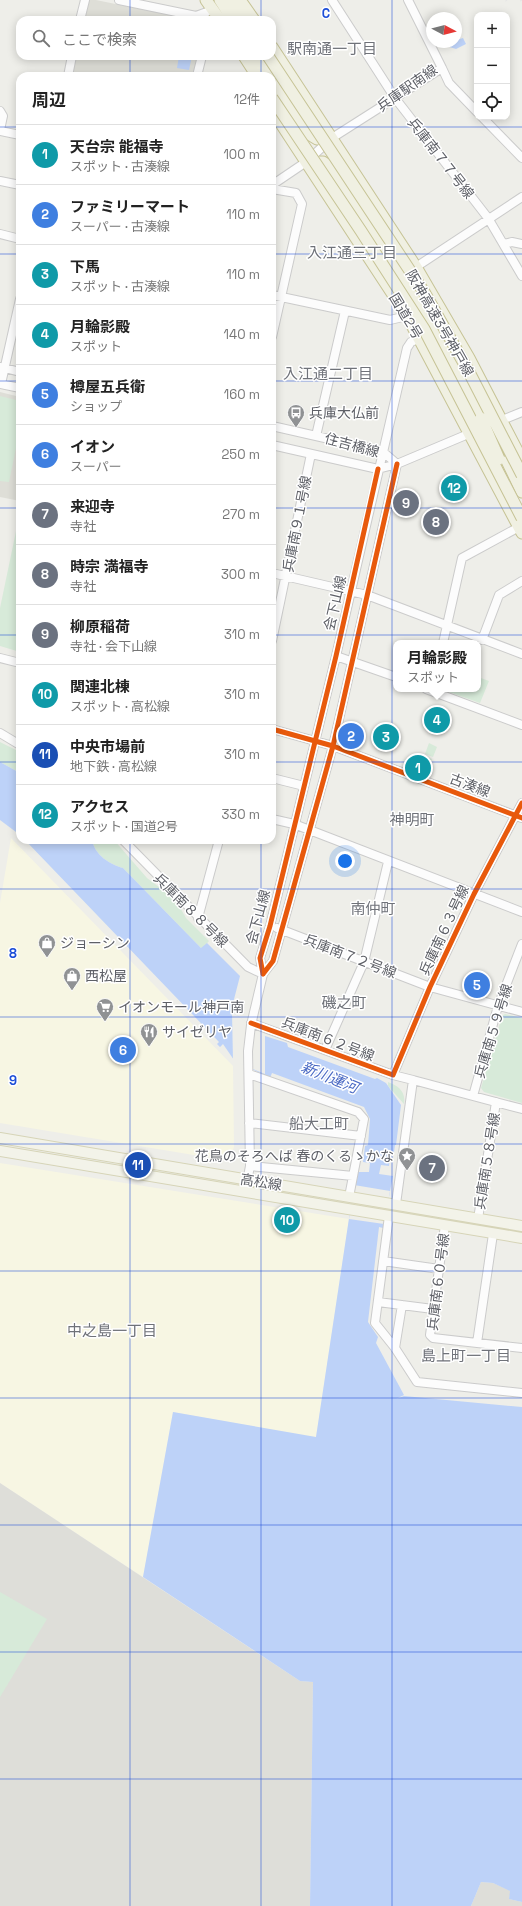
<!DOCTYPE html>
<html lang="ja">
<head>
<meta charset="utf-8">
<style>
  body { margin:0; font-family:"Space Grotesk","Noto Sans JP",sans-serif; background:#f2f2f2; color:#222 }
  .controls { position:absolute; right:12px; top:12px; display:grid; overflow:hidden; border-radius:8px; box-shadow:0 2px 10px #0003 }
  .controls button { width:36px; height:36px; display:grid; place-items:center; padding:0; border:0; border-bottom:1px solid #e0e0e0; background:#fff; color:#222; font:20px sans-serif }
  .compass { position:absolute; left:426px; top:12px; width:36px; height:36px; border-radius:50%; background:#fff; box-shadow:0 2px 10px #0003; rotate:97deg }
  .you { position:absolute; left:345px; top:861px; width:14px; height:14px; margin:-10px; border:3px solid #fff; border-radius:50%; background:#1a73e8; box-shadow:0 0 0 6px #1a73e833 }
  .badge { display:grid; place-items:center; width:26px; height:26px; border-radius:50%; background:#909294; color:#fff; font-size:13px; font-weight:700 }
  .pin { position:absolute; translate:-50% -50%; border:2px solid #fff; box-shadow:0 1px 4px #0006 }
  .popup { position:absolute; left:393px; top:640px; width:88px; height:52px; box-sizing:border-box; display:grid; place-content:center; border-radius:8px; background:#fff; filter:drop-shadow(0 1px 3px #0005); font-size:13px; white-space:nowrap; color:#767676 }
  .popup b { font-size:15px; color:#222 }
  .popup::after { content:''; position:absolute; left:50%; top:100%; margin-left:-8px; border:8px solid transparent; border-top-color:#fff }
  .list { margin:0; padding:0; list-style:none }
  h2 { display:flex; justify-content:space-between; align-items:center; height:52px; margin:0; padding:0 16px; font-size:17px }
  h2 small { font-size:13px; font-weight:400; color:#767676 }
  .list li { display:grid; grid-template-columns:26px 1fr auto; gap:12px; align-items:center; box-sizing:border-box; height:60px; padding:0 16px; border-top:1px solid #e0e0e0 }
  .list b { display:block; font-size:15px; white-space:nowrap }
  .list p { margin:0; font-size:13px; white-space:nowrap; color:#767676 }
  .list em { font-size:13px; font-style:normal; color:#767676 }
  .icon { flex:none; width:22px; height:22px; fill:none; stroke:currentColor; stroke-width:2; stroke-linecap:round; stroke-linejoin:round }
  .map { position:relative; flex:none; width:522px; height:1906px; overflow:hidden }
  .search { position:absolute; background:#fff; box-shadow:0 2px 10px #0003; left:16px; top:16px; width:260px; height:44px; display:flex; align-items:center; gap:10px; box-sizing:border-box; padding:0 14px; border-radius:12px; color:#767676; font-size:15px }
  .panel { position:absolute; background:#fff; box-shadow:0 2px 10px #0003; left:16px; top:72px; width:260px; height:772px; border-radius:12px }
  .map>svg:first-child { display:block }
  .commercial { fill:#f7f6e3 }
  .industrial { fill:#deded9 }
  .education { fill:#deded7 }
  .green { fill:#d7ead9 }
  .water { fill:#bdd2f8 }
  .pier { fill:#eeeee9 }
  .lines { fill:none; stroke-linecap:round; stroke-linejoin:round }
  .minor-casing { stroke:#cbcbcb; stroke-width:10 }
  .major-casing { stroke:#d6d4b7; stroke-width:12 }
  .highway-casing { stroke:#c6c395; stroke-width:13 }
  .minor { stroke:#fcfcfc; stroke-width:8 }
  .major { stroke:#f3f3e9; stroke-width:10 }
  .highway { stroke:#f0f0e2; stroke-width:11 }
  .rail { stroke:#e5e5e4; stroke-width:2.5; stroke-dasharray:1 5; stroke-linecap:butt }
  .highway-bridge-casing { stroke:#c6c395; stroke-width:13; stroke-linecap:butt }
  .highway-bridge { stroke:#f0f0e2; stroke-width:11 }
  .cycleway-casing { stroke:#fff; stroke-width:8 }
  .cycleway { stroke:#e8590c; stroke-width:5 }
  .grid { fill:none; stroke:#1d4ed8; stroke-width:1; stroke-opacity:0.55 }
  .labels { text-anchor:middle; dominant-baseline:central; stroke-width:3; stroke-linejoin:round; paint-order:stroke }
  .street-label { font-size:14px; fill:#5e6067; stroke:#fff }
  .poi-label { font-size:14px; fill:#5e6067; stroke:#fff; text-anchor:start }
  .neighbourhood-label { font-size:15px; fill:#6f7279; stroke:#fff }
  .water-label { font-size:15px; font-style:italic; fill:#4969c4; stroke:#fff }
  .grid-label { font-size:13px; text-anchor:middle; font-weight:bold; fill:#1d4ed8; stroke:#fff; stroke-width:3; stroke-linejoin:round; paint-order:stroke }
</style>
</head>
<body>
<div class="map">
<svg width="522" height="1906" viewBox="0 0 522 1906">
  <rect width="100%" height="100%" fill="#eeeee9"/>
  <!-- commercial -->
  <path class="commercial" d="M11 838 233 1066 234 1147 231 1155 218 1159 0 1123V903Z
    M0 1163 349 1219 316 1438 173 1412 143 1577 0 1483Z"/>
  <!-- industrial -->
  <path class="industrial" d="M0 1483 300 1681 313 1682 310 1906H0Z
    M481 1882 493 1883 511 1891 509 1899 522 1902V1906H471Z"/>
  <!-- education -->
  <path class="education" d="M90 0H96L193 20H84L88 1Z
    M76 56H197L193 76H71Z
    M0 392 20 397V501L0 497Z"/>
  <!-- green -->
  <path class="green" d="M0 396 20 401V438H18L9 482 0 481Z
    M20 512V652L0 646V608Z
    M478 677 489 681 480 703 440 689H478Z
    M0 742 20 752V773L0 762Z
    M429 743 437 747 433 757 425 754Z
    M424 756 432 759 427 770 419 766Z
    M92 840H114L147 878 175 899 186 918 209 941 202 949 123 868C109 864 95 855 92 840Z
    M505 1014 522 1018V1103L484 1092 481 1088 502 1016Z
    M388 1082C399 1086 406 1092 404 1104L388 1086Z
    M0 1592 47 1619 0 1697Z"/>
  <!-- water -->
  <path class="water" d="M463 38 466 44 456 49 443 45 441 42H456V40Z
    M179 56H192L189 70 177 68Z
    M0 762 20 773V835L0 820Z
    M25 840H92C95 855 109 864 123 868L201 948 207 943 240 976 231 1011 265 1036 287 1043 288 1047 375 1079 377 1078 386 1083 401 1105 396 1145H395L394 1152 390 1155 389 1166 381 1165 379 1174 393 1176 383 1228 379 1227 368 1322 378 1337 376 1343 404 1395 396 1399 404 1396 522 1407V1902L509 1899 510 1891 493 1883 481 1882 471 1906H310L313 1682 300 1681 143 1577 173 1412 316 1437 356 1172H369L370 1163 363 1162 365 1146 368 1145 370 1119 364 1107 272 1073 270 1078 234 1060 223 1044 220 1047 217 1044 219 1042Z"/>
  <!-- pier -->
  <path class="pier" d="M232 1012 265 1034V1074L233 1061Z
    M354 1185 390 1191 384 1224 349 1219Z"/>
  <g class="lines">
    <defs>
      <path id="minor" d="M119 0 196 16 207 12
        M332 0 395 98 488 218 522 276
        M80 20 85 0
        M442 68 449 83 477 112
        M68 76 72 56
        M197 76 202 56
        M0 111 3 116 0 130
        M482 117 522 158
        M0 131 20 135
        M0 181 20 185
        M272 185 306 162 332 138 442 68 408 0
        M272 189 296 193 302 204 272 337
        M0 234 20 239
        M504 244 512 242 522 244
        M416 267 522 197
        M272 295 390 320 407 316
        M1 367 20 372
        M0 384 20 388
        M1 384 20 299
        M497 422 522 412
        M272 426 382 451 397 464
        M316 436 345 311
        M272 445 378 469 397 464 473 432
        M272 573 367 595 522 654
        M482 640 499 595 522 581
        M272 641 311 454
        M443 643 462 558 519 527
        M336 656 396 677
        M0 658 20 663
        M426 689 522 725
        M272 729 333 746 522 818
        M0 733 20 745
        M272 778 304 786
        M272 819 294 824 522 912
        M123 840 248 967 263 974
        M198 918 219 840
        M277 928 430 987 522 1012
        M263 974 260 958 270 926 336 656 407 348 411 342 420 338
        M251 1023 393 1075 430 987 474 894 522 803
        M325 1050 364 962 388 862
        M249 1074 358 1112 364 1119 349 1197
        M393 1075 413 1080 396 1204
        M413 1080 522 1109
        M473 1096 498 1006 522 944
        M249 1123 361 1136
        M250 1166 353 1176
        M245 1192 250 1166 248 1051 251 1025 263 974 273 961 333 746 397 464
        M389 1216 375 1323 395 1348 417 1382 522 1393
        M478 1219 496 1102
        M445 1225 430 1335 433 1338 522 1348
        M383 1261 439 1269
        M378 1302 433 1309
        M477 1343 493 1234
        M395 1348 402 1305"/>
      <path id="major" d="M0 1138 522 1226
        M0 1151 522 1238"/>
      <path id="highway" d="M206 0 220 20
        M220 0 233 20
        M231 0 244 20
        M240 0 254 20
        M272 47 416 267 469 358 522 460
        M244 56 257 76
        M256 56 269 76
        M272 80 307 133 317 139 331 138
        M272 110 407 316 522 533
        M307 162H323L329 166 415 296 481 418
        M490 426 522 492"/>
    </defs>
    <!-- minor casing -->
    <use href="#minor" class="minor-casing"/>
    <!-- major casing -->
    <use href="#major" class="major-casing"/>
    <!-- highway casing -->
    <use href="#highway" class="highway-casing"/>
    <!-- minor -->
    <use href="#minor" class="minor"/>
    <!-- major -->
    <use href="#major" class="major"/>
    <!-- highway -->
    <use href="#highway" class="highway"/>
    <!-- rail -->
    <path class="rail" d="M506 0 507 1
      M521 0 522 2"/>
    <defs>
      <path id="highway-bridge" d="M268 56 424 292 469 372 522 475
        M272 98 361 231 424 329 522 518
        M481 418 499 459"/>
    </defs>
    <!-- highway-bridge casing -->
    <use href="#highway-bridge" class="highway-bridge-casing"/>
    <!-- highway-bridge -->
    <use href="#highway-bridge" class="highway-bridge"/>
    <defs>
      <path id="cycleway" d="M272 729 333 746 522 818
        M263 974 273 961 333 746 397 464
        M263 974 260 958 270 926 336 656 378 469
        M251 1023 393 1075 430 987 474 894 522 803"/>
    </defs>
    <!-- cycleway casing -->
    <use href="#cycleway" class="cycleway-casing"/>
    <!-- cycleway -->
    <use href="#cycleway" class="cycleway"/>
  </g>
  <!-- grid -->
  <path class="grid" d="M130 0V20M261 0V20M392 0V1906M130 56V76M261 56V76M0 127H20M272 127H522M0 254H20M272 254H522M0 381H20M272 381H522M0 508H20M272 508H522M0 635H20M272 635H522M0 762H20M272 762H522M130 840V1906M261 840V1906M0 889H522M0 1017H522M0 1144H522M0 1271H522M0 1398H522M0 1525H522M0 1652H522M0 1779H522"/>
  <!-- icons -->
  <defs>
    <symbol id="bus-pin" viewBox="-11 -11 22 30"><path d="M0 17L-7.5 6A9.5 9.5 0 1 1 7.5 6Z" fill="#909294" stroke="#fff"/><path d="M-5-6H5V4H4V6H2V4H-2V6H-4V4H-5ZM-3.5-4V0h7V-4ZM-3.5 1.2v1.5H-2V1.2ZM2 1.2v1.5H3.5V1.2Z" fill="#fff"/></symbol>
    <symbol id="shop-pin" viewBox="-11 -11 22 30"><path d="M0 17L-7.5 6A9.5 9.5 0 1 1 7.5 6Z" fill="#909294" stroke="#fff"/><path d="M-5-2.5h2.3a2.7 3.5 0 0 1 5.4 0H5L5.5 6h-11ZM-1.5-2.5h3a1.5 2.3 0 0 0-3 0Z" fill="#fff"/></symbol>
    <symbol id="supermarket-pin" viewBox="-11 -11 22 30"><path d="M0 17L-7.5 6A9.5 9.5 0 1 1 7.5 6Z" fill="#909294" stroke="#fff"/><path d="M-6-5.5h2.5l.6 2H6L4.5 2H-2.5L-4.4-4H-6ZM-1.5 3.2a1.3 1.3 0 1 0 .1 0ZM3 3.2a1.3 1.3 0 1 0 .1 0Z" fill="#fff"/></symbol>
    <symbol id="restaurant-pin" viewBox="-11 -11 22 30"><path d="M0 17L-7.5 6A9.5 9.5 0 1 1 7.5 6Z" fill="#909294" stroke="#fff"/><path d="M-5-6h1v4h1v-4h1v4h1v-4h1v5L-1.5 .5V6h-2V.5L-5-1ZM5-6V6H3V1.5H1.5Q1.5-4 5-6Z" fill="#fff"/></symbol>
    <symbol id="sight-pin" viewBox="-11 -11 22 30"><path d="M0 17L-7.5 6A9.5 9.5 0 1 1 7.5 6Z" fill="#909294" stroke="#fff"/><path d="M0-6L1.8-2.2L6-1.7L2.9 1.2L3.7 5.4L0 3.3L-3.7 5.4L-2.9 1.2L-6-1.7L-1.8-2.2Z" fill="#fff"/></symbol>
  </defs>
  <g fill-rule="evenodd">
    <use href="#bus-pin" x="286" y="403" width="20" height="27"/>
    <use href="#shop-pin" x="37" y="933" width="20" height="27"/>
    <use href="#shop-pin" x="62" y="966" width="20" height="27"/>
    <use href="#supermarket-pin" x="95" y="997" width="20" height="27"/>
    <use href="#restaurant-pin" x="139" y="1022" width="20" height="27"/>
    <use href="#sight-pin" x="397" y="1146" width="20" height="27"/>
  </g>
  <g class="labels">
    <!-- street labels -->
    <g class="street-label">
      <text transform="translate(407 88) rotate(-35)">兵庫駅南線</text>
      <text transform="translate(441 158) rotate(52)">兵庫南７７号線</text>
      <text transform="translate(406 316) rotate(59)">国道2号</text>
      <text transform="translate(440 323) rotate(60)">阪神高速3号神戸線</text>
      <text transform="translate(352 445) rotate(15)">住吉橋線</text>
      <text transform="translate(297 524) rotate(-79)">兵庫南９１号線</text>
      <text transform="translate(335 603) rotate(-77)">会下山線</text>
      <text transform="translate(470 785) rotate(21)">古湊線</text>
      <text transform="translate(191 910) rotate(45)">兵庫南８８号線</text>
      <text transform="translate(258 917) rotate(-75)">会下山線</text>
      <text transform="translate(444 930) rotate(-65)">兵庫南６３号線</text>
      <text transform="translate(350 956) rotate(21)">兵庫南７２号線</text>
      <text transform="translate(493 1031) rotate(-73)">兵庫南５９号線</text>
      <text transform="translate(328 1039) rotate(21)">兵庫南６２号線</text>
      <text transform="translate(487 1161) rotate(-81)">兵庫南５８号線</text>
      <text transform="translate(261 1182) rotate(9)">高松線</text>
      <text transform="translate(438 1282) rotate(-83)">兵庫南６０号線</text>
    </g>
    <!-- poi labels -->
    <g class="poi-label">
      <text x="309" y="413">兵庫大仏前</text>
      <text x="60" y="943">ジョーシン</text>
      <text x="85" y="976">西松屋</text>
      <text x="118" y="1007">イオンモール神戸南</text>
      <text x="162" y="1032">サイゼリヤ</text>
      <text x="394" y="1156" text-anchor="end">花鳥のそろへば 春のくるゝかな</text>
    </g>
    <!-- neighbourhood labels -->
    <g class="neighbourhood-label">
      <text x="332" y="48">駅南通一丁目</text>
      <text x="352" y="252">入江通三丁目</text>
      <text x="328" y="373">入江通二丁目</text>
      <text x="412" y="819">神明町</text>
      <text x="373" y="908">南仲町</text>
      <text x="344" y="1002">磯之町</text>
      <text x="319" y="1123">船大工町</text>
      <text x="112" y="1330">中之島一丁目</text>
      <text x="466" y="1355">島上町一丁目</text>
    </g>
    <!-- water labels -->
    <g class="water-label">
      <text transform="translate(330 1077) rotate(22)">新川運河</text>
    </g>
  </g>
  <g class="grid-label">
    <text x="326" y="18">C</text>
    <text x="13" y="958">8</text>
    <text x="13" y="1085">9</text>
  </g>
</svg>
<div class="controls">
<button>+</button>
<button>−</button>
<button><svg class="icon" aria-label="locate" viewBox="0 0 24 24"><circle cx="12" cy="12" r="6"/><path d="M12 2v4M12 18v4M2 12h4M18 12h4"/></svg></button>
</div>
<svg class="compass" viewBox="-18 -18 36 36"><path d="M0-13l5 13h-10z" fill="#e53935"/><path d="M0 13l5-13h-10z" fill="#767676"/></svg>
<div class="you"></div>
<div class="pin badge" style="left:418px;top:768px;background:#0f9aa8">1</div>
<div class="pin badge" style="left:351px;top:736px;background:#3f7fe0">2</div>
<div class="pin badge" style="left:386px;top:737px;background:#0f9aa8">3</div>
<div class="pin badge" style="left:437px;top:720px;background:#0f9aa8">4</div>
<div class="popup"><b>月輪影殿</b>スポット</div>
<div class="pin badge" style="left:477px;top:985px;background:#3f7fe0">5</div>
<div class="pin badge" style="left:123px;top:1050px;background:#3f7fe0">6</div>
<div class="pin badge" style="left:432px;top:1168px;background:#6b7280">7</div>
<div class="pin badge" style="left:436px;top:522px;background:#6b7280">8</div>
<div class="pin badge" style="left:406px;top:503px;background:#6b7280">9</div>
<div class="pin badge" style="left:287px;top:1220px;background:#0f9aa8">10</div>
<div class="pin badge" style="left:138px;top:1165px;background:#1a4fb4">11</div>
<div class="pin badge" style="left:454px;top:488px;background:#0f9aa8">12</div>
<div class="search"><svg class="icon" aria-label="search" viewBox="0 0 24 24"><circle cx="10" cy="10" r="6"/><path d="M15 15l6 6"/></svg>ここで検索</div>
<section class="panel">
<h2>周辺<small>12件</small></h2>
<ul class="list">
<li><span class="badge" style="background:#0f9aa8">1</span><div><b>天台宗 能福寺</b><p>スポット · 古湊線</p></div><em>100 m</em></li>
<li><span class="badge" style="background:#3f7fe0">2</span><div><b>ファミリーマート</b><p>スーパー · 古湊線</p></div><em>110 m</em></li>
<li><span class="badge" style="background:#0f9aa8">3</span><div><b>下馬</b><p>スポット · 古湊線</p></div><em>110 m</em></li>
<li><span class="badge" style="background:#0f9aa8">4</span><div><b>月輪影殿</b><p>スポット</p></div><em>140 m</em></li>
<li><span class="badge" style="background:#3f7fe0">5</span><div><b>樽屋五兵衛</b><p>ショップ</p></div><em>160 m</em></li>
<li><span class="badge" style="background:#3f7fe0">6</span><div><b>イオン</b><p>スーパー</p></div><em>250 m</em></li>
<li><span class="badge" style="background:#6b7280">7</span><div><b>来迎寺</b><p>寺社</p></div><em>270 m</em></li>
<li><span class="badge" style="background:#6b7280">8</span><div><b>時宗 満福寺</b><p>寺社</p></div><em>300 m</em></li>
<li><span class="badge" style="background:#6b7280">9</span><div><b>柳原稲荷</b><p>寺社 · 会下山線</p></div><em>310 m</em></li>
<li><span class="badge" style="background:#0f9aa8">10</span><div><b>関連北棟</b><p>スポット · 高松線</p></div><em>310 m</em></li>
<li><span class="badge" style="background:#1a4fb4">11</span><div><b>中央市場前</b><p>地下鉄 · 高松線</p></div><em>310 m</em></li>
<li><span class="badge" style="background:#0f9aa8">12</span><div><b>アクセス</b><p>スポット · 国道2号</p></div><em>330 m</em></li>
</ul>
</section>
</div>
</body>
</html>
